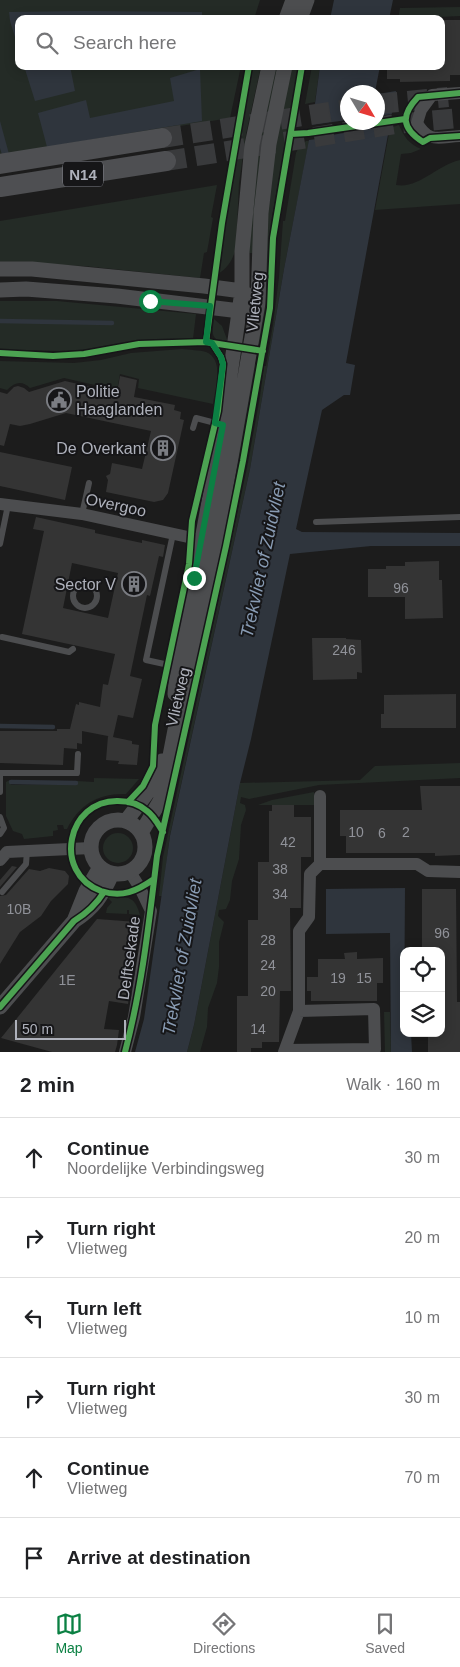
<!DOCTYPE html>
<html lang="en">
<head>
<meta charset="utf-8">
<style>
  body { margin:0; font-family:Arial,sans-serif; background:#f2f2f2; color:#202124 }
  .controls { position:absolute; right:15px; bottom:15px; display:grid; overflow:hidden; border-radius:10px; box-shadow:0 2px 12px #0003 }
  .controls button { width:45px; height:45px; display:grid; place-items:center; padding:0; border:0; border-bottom:1px solid #e0e0e0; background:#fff; color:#202124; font:25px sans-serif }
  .compass { position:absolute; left:340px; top:85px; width:45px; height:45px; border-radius:50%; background:#fff; box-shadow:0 2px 12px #0003; rotate:128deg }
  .scale { position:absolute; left:15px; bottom:12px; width:111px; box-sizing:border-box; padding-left:5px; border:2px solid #aeb1bb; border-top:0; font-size:14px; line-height:18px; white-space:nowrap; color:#aeb1bb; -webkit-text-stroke:4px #161618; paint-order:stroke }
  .stop { position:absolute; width:15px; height:15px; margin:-11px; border:4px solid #0b8043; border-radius:50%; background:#fff }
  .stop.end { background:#0b8043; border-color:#fff; box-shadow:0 1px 5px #0008 }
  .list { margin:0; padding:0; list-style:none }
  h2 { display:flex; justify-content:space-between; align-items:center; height:65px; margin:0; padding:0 20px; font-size:21px }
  h2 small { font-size:16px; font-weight:400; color:#757577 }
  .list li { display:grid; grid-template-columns:32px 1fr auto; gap:15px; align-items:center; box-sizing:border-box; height:80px; padding:0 20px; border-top:1px solid #e0e0e0 }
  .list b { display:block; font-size:19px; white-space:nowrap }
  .list p { margin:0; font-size:16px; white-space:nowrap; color:#757577 }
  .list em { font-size:16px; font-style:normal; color:#757577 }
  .icon { flex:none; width:28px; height:28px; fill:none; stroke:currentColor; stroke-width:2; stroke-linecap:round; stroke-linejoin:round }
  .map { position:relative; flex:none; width:460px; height:1052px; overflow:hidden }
  .search { position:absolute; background:#fff; box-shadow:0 2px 12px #0003; left:15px; right:15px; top:15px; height:55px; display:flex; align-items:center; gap:12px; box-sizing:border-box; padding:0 18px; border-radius:10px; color:#757577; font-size:19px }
  .sheet { height:545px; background:#fff }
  nav { display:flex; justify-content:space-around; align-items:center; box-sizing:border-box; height:70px; border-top:1px solid #e0e0e0; background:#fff; font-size:14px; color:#757577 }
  nav a { display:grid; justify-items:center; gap:2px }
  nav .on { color:#0b8043 }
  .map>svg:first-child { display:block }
  .green { fill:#242b26 }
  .water { fill:#2f353d }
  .pier { fill:#1c1c1c }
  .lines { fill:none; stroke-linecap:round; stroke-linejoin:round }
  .stream { stroke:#2f353d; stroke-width:4.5 }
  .building { fill:#343434; fill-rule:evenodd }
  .primary-tunnel { stroke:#393a3c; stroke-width:20; stroke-dasharray:20 10; stroke-linecap:butt }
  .service { stroke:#4c4d4f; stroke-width:6 }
  .minor { stroke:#4c4d4f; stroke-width:12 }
  .tertiary { stroke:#4c4d4f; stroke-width:15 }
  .primary { stroke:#4e4f52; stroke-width:20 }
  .cycleway-casing { stroke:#161618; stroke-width:9 }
  .cycleway { stroke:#4ca352; stroke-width:6 }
  .route { stroke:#0b8043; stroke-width:6 }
  .labels { text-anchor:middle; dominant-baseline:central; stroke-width:4; stroke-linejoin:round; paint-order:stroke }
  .number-label { font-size:14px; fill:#909299 }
  .shield { fill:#161618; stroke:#80828a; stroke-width:1 }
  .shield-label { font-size:15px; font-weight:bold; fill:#aeb1bb }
  .street-label { font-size:16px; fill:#aeb1bb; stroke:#161618 }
  .poi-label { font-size:16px; fill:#aeb1bb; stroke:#161618; text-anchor:end }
  .water-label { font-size:18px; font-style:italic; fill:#889bb3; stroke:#161618 }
</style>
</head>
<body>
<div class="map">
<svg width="460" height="1052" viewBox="0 0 460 1052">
  <rect width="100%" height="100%" fill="#1c1c1c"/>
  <!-- green -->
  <path class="green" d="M0 0H260L254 19H19V66H241L230 118 0 155Z
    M460 7V16L398 19 400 8Z
    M253 66H261L246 134 239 183 236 248C233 259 228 268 218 274L221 251Z
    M275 66H281L256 253H249L257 157Z
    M290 66H299L272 217 266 308 261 345 257 344 269 175Z
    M312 66H320L315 102 305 104Z
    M399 125C404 137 409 144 421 149L411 153 401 154 396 185C419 189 437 165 460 160V204L375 210 390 128Z
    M306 141H309L284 269 250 469 170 835 162 896H159L163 857 247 468 260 397 264 366H266L273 325 279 277 283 221H285L296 153 299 147Z
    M217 185 211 217 213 218 207 252 204 253 200 278 84 266 0 263V221Z
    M0 301H57L196 314 193 339H154L128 342 103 348 67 351 0 350Z
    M214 319 222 326 228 342C210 340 212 335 214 319Z
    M182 349C189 350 199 350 206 352 225 360 215 389 213 404L138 388 139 379 120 374 117 390 64 378 30 388C22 380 15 382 7 390L0 388V361L74 363 101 360 131 353Z
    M254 364 258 365 228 527 223 526Z
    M460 763V778L319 785 249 799 241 797 240 803 245 805 246 810 241 825 239 859 232 881 230 900 226 909 219 910 218 916 224 922 219 942V967L217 983 208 1008 207 1027 200 1052H187L194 1025 240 783 360 780 375 766Z
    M94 778 139 779 126 794C98 793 79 805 67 829H64L63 825H57L58 830 53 831V836L24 839 22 834 13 831 6 816V782L10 780 11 785 77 784V781L94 782Z
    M314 792V805H258L272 800Z
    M103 848a15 15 0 1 1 30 0a15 15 0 1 1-30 0Z
    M113 896C129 897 135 897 140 915L129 914V910H127V914L106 913 107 908 112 902 108 898Z
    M384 1012H390L391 1052H385Z"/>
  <!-- water -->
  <path class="water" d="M334 0H393L389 19H330Z
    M83 11 202 12V19H19V50L10 21 9 12Z
    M24 66H70L75 91 35 101Z
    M320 66H380L375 92H348V122H378V94L396 91 346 363 355 365 350 395H344L322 410 296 529 302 532 460 533V546H371L290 554 251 739 240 783 194 1025 187 1052H135L144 1019 170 836 250 469 284 269 313 119Z
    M200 69 202 121 47 147 38 113 86 100 90 118 174 101 170 78Z
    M0 121 9 154 2 155 0 148Z
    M405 888 404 1033H411L412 1052H391L390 933 326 934V889Z"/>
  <!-- pier -->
  <path class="pier" d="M392 114 390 125 326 136 325 138 309 140V138H307L309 126 311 125 347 120 348 122H378V116Z"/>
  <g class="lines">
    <!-- stream -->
    <path class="stream" d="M0 321 112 323
      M0 726 53 727
      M11 782 76 783"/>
  </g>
  <!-- building -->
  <path class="building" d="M441 20H460V75H450V81L400 82V79H387V66H441Z
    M120 376 137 380 134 397 175 405 174 410 181 412 180 419 184 420 168 493 163 500 154 502 106 492 108 480 106 476 110 474 112 463 142 469 151 431 66 413 30 424 20 426 10 424 4 446 0 445V392L7 394 14 387 18 386 24 388 29 392 65 381 117 393Z
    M0 452 72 467 65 500 0 486Z
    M36 517 95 530V533L142 543V540L165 545 163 557 159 556 150 596 147 595 130 676 142 679 133 718 118 715 113 737 82 731V744L77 743V749L64 748 63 765 0 763V731H57V729H70L76 704 79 705V702L100 707 103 684 108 685 115 654 22 634 44 531 33 529ZM72 563 118 573 108 618 63 608Z
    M439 561V580H442L443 618 405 619V597H368V569H386V566H405V562Z
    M312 638H346V639L361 640 362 673 357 672V679L313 680Z
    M456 694V728H381V714H384V695Z
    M108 736 132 741V744L139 745 137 765 118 764 119 761 106 760Z
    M420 786H460V855L435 856V853H346V836H340V810H422Z
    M272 805H294V817H311V857H301V908H290L291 991H280L279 1042H262V1048H251V1052H237V996H248V920H258V862H269V811H272Z
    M12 866 17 867 0 887V880Z
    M49 868 65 871 69 876 68 884 51 901 41 916 20 932 0 964V896L6 895 29 869 40 871Z
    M422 889H456L457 1002H460V1052H428V1033H441V951H422Z
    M97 919 137 922 133 948H137L128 1004 109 1001 104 1029 119 1030 117 1045 115 1052H52L1 1038Z
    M357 952V959L383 958V983H377V1001H311V991H307V977H318V959H345L344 953Z"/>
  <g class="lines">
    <!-- primary-tunnel -->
    <path class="primary-tunnel" d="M378 104 448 97
      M162 138 348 109
      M166 161 395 124 460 118"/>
    <!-- service -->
    <path class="service" d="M193 428 196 418 223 425
      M82 514 89 483
      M316 522 460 517
      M173 534 146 660 178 667
      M0 544 8 505
      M73 596a12 12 0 1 1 24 0a12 12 0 1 1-24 0Z
      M2 637 69 652 73 649
      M0 773H77L78 754
      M0 773V792
      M0 817 4 828 0 834
      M2 892 26 864 27 851"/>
    <!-- minor -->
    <path class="minor" d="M460 93 432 95 421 110 417 123C429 144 439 137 460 136
      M0 504 82 514 211 542
      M0 860 7 852 91 848
      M320 864H417L428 871 460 872
      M299 1011V931L309 917 310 874 320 864V796
      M125 1052 134 1017 151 911 140 888 130 872
      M284 1052 299 1011 374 1009 375 1049 285 1050"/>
    <!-- tertiary -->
    <path class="tertiary" d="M286 19 293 0
      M300 19 307 0
      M0 269H32L204 286 242 291 250 297
      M0 290 26 289 117 296 240 311 247 307
      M175 694 178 657 202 540 223 425 242 291V252L252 145 269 66
      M91 847a27 27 0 1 1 54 0a27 27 0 1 1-54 0Z
      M126 821C139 803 158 783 162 761
      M141 833 160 801 164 787 175 730 216 543 258 303 261 213 269 144 285 66
      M74 921 86 891 100 867
      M0 1007 74 921C94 908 102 896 112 874"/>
    <!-- primary -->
    <path class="primary" d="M0 164 162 138
      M0 187 166 161"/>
    <defs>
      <path id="cycleway" d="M460 93 418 97C401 115 401 128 423 142L430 138 460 136
        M291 134 308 133 405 119
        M206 342 222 223 249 66
        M0 353 53 356 84 354 139 344 206 342 263 351
        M128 802 143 786 153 766 155 725 189 564 192 521 218 411 223 364 221 357 212 343
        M154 879C137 891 122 898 101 891 52 873 67 800 118 801 128 801 139 804 147 811 154 816 158 824 163 832
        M0 1007 74 921C87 913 96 905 104 892
        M125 1052C142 988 149 922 157 856L226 546 243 461 270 308 273 238 302 66"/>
    </defs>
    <!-- cycleway casing -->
    <use href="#cycleway" class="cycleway-casing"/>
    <!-- cycleway -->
    <use href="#cycleway" class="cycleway"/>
  </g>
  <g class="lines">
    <!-- route -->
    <path class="route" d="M150 301 210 306 206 342 212 343 221 357 223 364 215 423 223 425 194 578"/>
  </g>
  <!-- icons -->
  <defs>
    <symbol id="civic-ring" viewBox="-11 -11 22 22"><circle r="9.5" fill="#161618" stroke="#7b7d83" stroke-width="1.5"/><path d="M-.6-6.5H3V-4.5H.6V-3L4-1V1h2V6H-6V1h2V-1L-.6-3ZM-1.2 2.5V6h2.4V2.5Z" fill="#7b7d83"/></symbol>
    <symbol id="building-ring" viewBox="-11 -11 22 22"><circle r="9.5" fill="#161618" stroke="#7b7d83" stroke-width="1.5"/><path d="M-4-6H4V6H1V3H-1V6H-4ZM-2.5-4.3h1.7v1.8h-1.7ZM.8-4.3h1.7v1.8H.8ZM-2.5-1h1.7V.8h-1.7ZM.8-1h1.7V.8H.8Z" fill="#7b7d83"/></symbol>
  </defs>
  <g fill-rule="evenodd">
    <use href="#civic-ring" x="45" y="386" width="28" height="28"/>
    <use href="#building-ring" x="149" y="434" width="28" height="28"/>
    <use href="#building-ring" x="120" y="570" width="28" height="28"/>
  </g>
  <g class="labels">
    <!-- number labels -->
    <g class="number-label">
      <text x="401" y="588">96</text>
      <text x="344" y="650">246</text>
      <text x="356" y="832">10</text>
      <text x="406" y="832">2</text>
      <text x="382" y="833">6</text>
      <text x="288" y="842">42</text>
      <text x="280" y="869">38</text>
      <text x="280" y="894">34</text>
      <text x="19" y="909">10B</text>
      <text x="442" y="933">96</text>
      <text x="268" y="940">28</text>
      <text x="268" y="965">24</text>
      <text x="338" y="978">19</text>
      <text x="364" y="978">15</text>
      <text x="67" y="980">1E</text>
      <text x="268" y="991">20</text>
      <text x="258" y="1029">14</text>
    </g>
    <!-- shield labels -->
    <rect class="shield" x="63" y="161.5" width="40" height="25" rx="4"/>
    <g class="shield-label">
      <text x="83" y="174">N14</text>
    </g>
    <!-- street labels -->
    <g class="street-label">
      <text transform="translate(255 302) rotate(-84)">Vlietweg</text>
      <text transform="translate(116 505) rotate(12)">Overgoo</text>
      <text transform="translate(178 697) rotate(-77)">Vlietweg</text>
      <text transform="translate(129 958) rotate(-82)">Delftsekade</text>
    </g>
    <!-- poi labels -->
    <g class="poi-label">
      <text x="76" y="391" text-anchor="start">Politie<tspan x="76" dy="18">Haaglanden</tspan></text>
      <text x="146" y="448">De Overkant</text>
      <text x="116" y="584">Sector V</text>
    </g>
    <!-- water labels -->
    <g class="water-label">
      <text transform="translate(263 560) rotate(-78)">Trekvliet of Zuidvliet</text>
      <text transform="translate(182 957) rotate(-80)">Trekvliet of Zuidvliet</text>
    </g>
  </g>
</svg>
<div class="controls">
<button><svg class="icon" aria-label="locate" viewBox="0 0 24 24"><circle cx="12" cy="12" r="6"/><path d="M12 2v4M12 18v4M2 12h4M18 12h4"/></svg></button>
<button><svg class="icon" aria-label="layers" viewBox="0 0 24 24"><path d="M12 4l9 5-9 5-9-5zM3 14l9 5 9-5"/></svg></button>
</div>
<svg class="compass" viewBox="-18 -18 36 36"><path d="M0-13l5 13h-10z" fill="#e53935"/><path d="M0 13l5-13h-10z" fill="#757577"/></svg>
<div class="scale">50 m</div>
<div class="stop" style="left:150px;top:301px"></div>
<div class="stop end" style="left:194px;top:578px"></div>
<div class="search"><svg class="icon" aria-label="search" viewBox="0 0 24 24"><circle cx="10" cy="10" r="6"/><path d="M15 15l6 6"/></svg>Search here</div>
</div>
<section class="sheet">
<h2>2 min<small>Walk · 160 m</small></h2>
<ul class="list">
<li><svg class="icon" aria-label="ahead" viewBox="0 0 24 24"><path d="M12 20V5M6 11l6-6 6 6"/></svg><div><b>Continue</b><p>Noordelijke Verbindingsweg</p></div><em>30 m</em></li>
<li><svg class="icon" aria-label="right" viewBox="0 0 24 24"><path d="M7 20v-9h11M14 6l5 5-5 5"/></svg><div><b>Turn right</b><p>Vlietweg</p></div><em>20 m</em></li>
<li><svg class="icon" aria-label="left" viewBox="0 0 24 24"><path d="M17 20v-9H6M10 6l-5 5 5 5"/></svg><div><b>Turn left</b><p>Vlietweg</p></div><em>10 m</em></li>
<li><svg class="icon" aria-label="right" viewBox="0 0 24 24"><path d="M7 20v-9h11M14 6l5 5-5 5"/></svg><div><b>Turn right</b><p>Vlietweg</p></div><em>30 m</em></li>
<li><svg class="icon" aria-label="ahead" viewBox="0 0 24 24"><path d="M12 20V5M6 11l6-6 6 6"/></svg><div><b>Continue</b><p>Vlietweg</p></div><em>70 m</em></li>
<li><svg class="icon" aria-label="arrive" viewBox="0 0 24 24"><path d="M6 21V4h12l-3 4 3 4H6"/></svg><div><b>Arrive at destination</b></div></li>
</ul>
</section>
<nav>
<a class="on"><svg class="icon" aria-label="map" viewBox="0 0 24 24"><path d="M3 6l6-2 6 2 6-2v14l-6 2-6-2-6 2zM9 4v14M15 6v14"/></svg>Map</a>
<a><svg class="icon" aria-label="directions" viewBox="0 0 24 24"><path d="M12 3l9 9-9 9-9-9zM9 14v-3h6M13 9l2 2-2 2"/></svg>Directions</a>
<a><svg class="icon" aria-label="saved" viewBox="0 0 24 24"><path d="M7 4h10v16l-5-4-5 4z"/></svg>Saved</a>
</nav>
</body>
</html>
